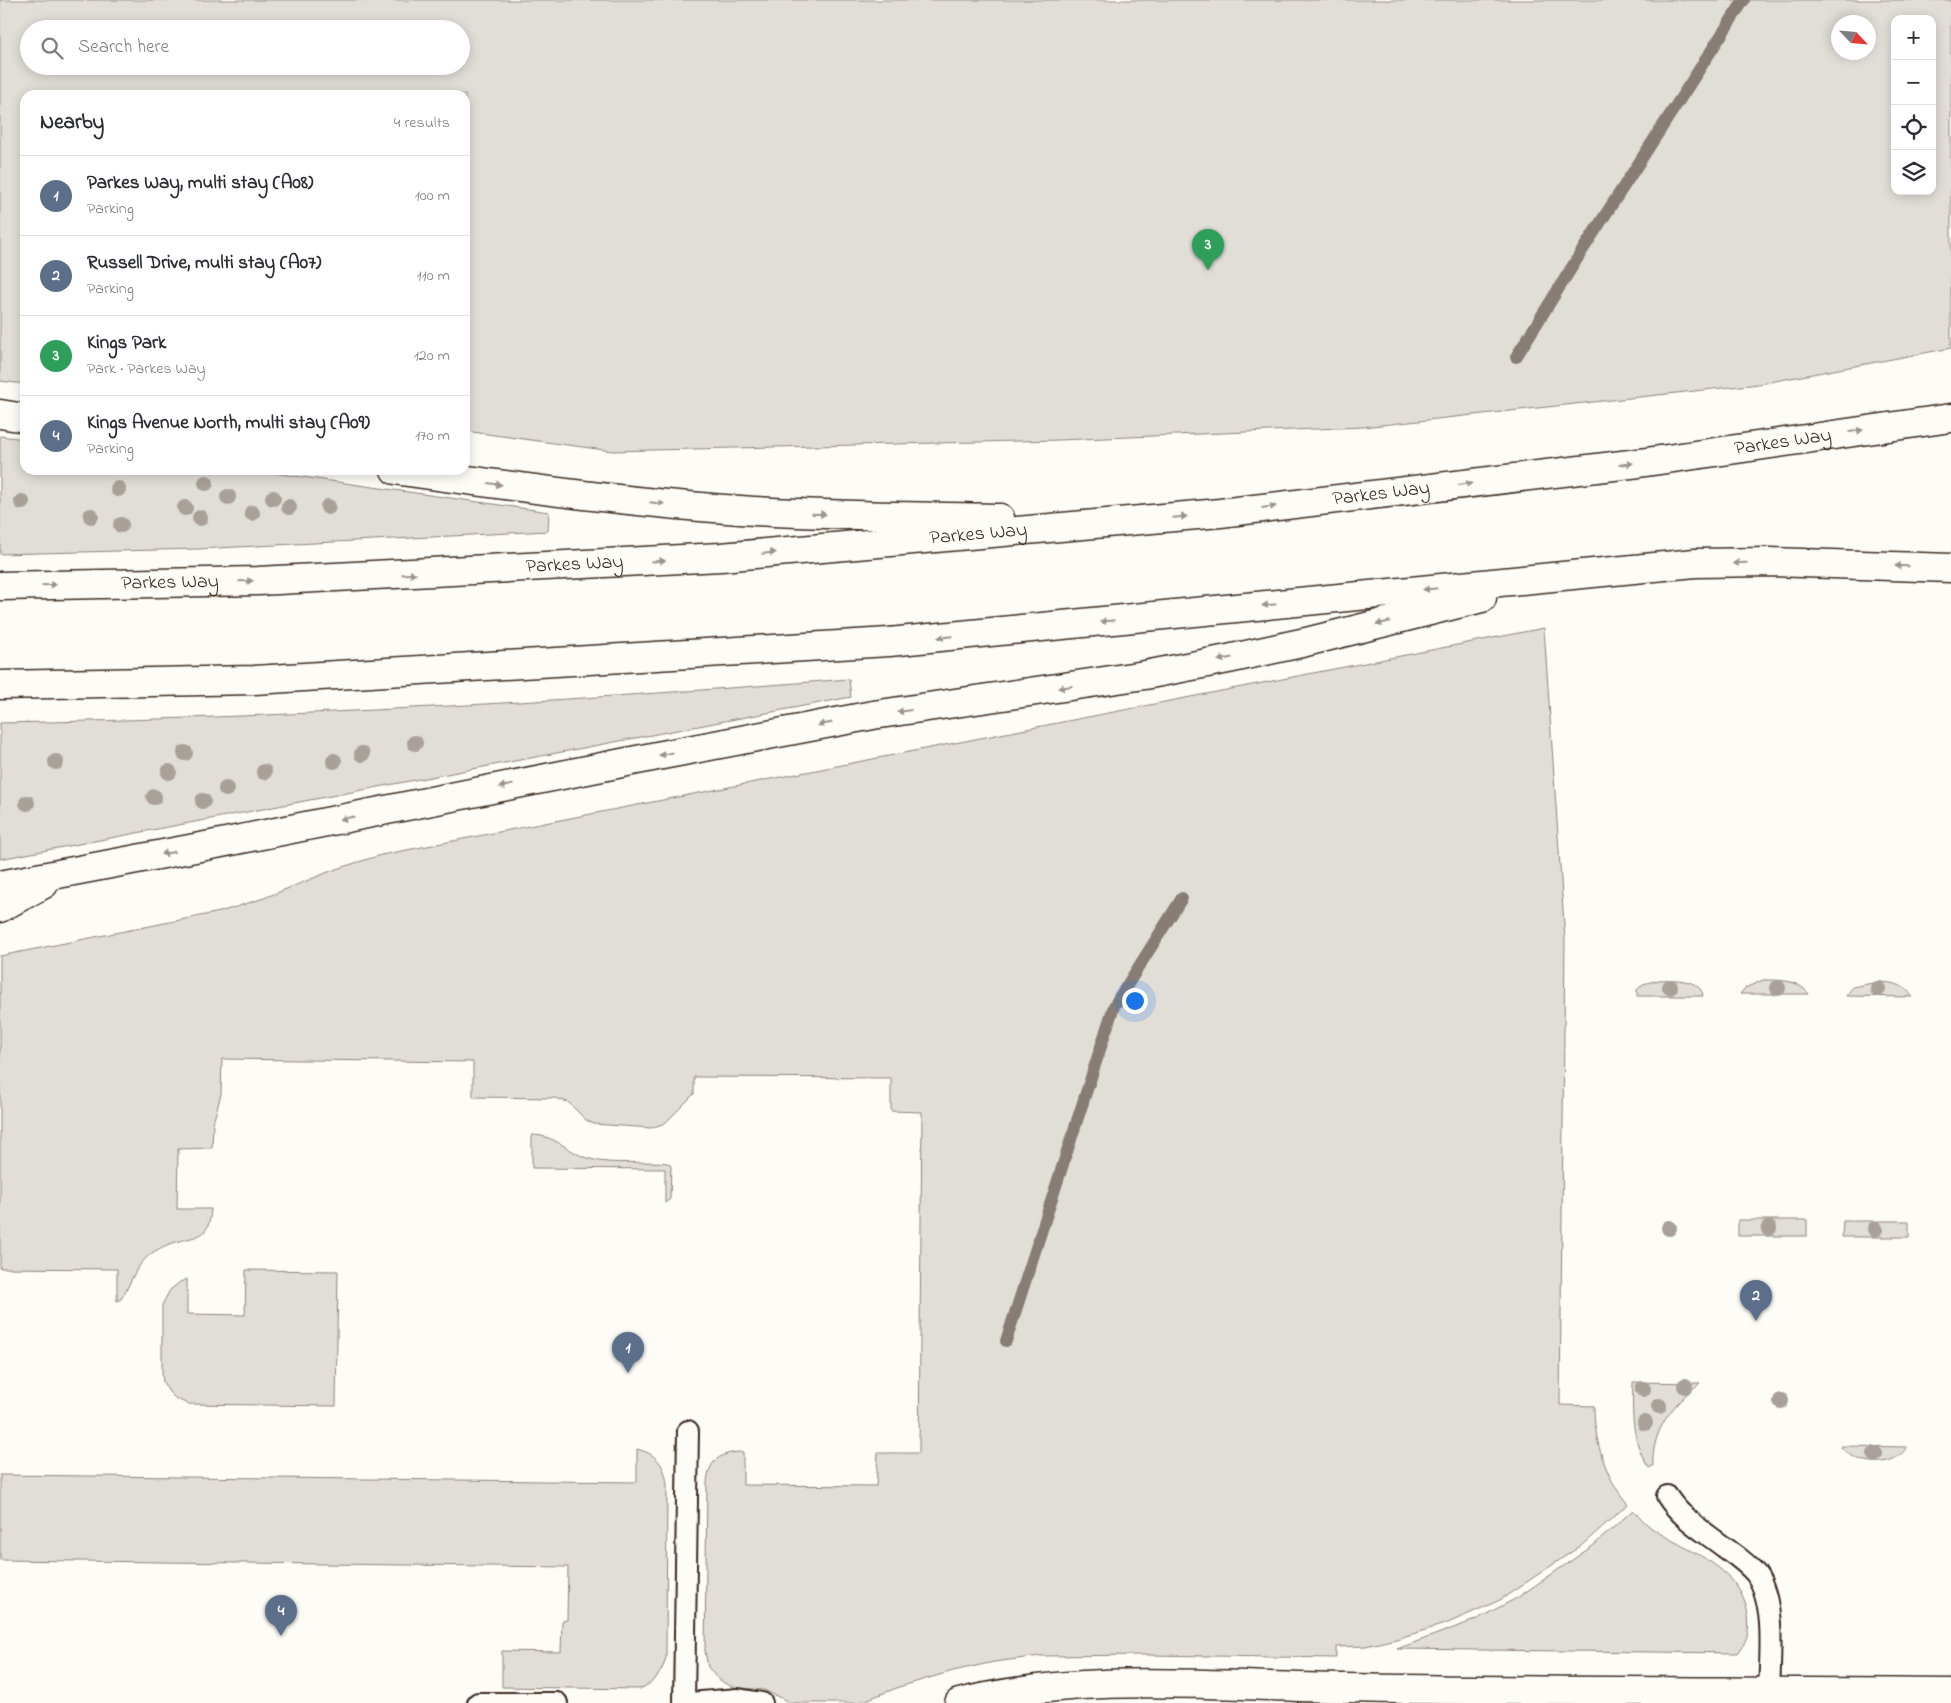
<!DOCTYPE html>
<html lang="en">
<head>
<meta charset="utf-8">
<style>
  body { margin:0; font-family:"Indie Flower",sans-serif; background:#f7f7f7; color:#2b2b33 }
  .controls { position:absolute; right:15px; top:15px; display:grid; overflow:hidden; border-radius:10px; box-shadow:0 2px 12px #0003 }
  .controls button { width:45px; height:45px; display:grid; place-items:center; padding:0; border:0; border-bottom:1px solid #e1e1e2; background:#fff; color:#2b2b33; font:25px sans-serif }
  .compass { position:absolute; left:1831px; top:15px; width:45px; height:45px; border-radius:50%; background:#fff; box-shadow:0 2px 12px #0003; rotate:116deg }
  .you { position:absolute; left:1134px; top:1000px; width:18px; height:18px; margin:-12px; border:4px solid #fff; border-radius:50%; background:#1a73e8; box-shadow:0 0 0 8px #1a73e833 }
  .badge { display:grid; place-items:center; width:32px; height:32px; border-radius:50%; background:#d1495b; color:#fff; font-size:16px; font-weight:700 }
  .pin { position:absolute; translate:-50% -41px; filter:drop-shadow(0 1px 2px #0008) }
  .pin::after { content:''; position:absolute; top:26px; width:18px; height:15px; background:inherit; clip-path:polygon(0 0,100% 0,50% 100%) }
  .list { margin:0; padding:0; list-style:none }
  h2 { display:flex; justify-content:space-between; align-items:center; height:65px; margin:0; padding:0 20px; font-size:21px }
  h2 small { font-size:16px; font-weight:400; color:#7c7c81 }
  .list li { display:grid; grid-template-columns:32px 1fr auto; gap:15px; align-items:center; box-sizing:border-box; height:80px; padding:0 20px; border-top:1px solid #e1e1e2 }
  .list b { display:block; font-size:19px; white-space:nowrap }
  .list p { margin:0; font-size:16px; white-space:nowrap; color:#7c7c81 }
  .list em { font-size:16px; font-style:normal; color:#7c7c81 }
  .icon { flex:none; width:28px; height:28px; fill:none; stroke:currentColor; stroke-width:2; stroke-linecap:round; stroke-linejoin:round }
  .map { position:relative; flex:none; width:1951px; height:1703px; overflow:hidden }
  .search { position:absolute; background:#fff; box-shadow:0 2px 12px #0003; left:20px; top:20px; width:450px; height:55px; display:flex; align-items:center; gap:12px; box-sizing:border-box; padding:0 18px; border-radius:28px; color:#7c7c81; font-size:19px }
  .panel { position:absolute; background:#fff; box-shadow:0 2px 12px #0003; left:20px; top:90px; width:450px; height:385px; border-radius:15px }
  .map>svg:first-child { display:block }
  .green { fill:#e1ded7; stroke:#8e847a; fill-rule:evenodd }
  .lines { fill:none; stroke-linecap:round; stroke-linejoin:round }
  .stream { stroke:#887d74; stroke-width:12 }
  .lane-casing { stroke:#3b2a1e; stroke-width:24 }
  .street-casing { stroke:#3b2a1e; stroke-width:31 }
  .primary-casing { stroke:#3b2a1e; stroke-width:31 }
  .lane { stroke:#fdfcf7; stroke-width:20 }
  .street { stroke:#fdfcf7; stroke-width:28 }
  .primary { stroke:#fdfcf7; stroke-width:28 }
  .tree { fill:#a9a199 }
  .oneway { fill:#9c938a }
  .labels { text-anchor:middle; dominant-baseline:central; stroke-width:4; stroke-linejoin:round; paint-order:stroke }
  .street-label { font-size:20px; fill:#3b2a1e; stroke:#fdfcf7 }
</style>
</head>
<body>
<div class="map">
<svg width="1951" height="1703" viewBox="0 0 1951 1703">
  <rect width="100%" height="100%" fill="#fdfcf7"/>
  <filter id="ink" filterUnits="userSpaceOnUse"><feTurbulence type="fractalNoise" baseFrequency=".02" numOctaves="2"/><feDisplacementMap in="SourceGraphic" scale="10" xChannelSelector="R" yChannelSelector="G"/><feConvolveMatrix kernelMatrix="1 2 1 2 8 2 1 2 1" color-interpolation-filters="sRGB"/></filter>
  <g filter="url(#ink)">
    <!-- green -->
    <path class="green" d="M0 0H1951V348L1759 384 1363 427 1059 440 612 451 465 431V95H25V384L0 381ZM1895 19H1932V191H1895ZM1838 22H1868V52H1838ZM29 29H461V66H29Z
      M0 436 25 439V470H253L549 512 548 531 198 549 0 554Z
      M1544 628 1565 940 1560 1405 1594 1406C1594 1440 1605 1478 1628 1504L1582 1545 1500 1600 1448 1623 1396 1639 1366 1646 1336 1647V1658L1149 1655 1040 1656 994 1662 953 1671 902 1686 858 1703H791L764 1690 733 1687 724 1683 716 1677 708 1667 705 1651 707 1484C708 1460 721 1452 743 1452V1485L876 1486 878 1453H919L922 1112 891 1111V1078L694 1077V1094L665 1123 651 1128 594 1124 586 1120 568 1102 555 1098 473 1097V1062L222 1059 221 1094 213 1123 212 1148 178 1149 177 1209H211C209 1239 199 1235 176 1242 165 1245 153 1251 145 1259 133 1271 130 1286 121 1299L117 1301V1269L0 1268V956L220 912 264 898 336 869 381 855Z
      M849 679 851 697 0 859V723C283 718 567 701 849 679Z
      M1659 980C1673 979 1701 979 1703 996H1637V990L1643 984Z
      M1763 980C1780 980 1797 979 1809 994H1740L1745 988Z
      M1877 982C1890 982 1906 984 1912 997L1846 996 1853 987Z
      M532 1135C556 1135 569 1153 590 1159 615 1166 642 1160 668 1163L671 1166 670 1199 665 1203V1169L532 1168Z
      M1738 1220H1807V1236H1738Z
      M1843 1221H1909V1237H1842Z
      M246 1270 338 1271 336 1406 188 1404 175 1398 169 1392 163 1382 162 1375V1305L170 1290 180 1282 187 1279V1314L245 1315Z
      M1633 1382 1700 1383C1674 1403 1651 1430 1653 1466L1649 1468C1631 1441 1632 1413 1633 1382Z
      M1840 1446 1907 1447C1893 1470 1855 1465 1840 1446Z
      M637 1449C657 1454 665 1465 667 1485L666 1657C663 1672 655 1682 640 1689L502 1687V1651L561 1652 562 1621 567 1620 568 1567 0 1560V1475L637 1482Z
      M1633 1510C1640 1517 1646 1524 1653 1529 1686 1551 1734 1564 1746 1606 1751 1624 1749 1639 1738 1653L1397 1649 1475 1620 1517 1598 1594 1545Z"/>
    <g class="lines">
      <!-- stream -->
      <path class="stream" d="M1516 357 1582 251 1744 0
        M1006 1341 1114 1006 1182 898"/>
      <defs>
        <path id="lane" d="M1667 1496C1681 1518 1703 1531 1724 1547 1735 1555 1747 1563 1756 1574 1776 1603 1770 1657 1769 1691
          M478 1703H557
          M684 1703 688 1431
          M689 1703 738 1699 762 1703"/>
        <path id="street" d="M959 1703C1084 1672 1214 1686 1342 1688 1545 1692 1748 1691 1951 1693"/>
        <g id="primary">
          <path d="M0 414 25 418"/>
          <path d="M395 470C510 486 624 502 740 510 827 516 914 516 1000 518"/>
          <path id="s1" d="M0 586 258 581 721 557 1220 513 1639 463 1951 418"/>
          <path d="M0 685 254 680 889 642 1695 563 1770 562 1951 568"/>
          <path d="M0 885 216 844 657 756 873 715 1145 675 1228 659 1306 642 1482 598"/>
          <path d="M0 908 44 884"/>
        </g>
      </defs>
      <!-- lane casing -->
      <use href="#lane" class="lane-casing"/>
      <!-- street casing -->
      <use href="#street" class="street-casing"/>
      <!-- primary casing -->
      <use href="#primary" class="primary-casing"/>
      <!-- lane -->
      <use href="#lane" class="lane"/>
      <!-- street -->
      <use href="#street" class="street"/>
      <!-- primary -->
      <use href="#primary" class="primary"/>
    </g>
    <!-- trees -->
    <g class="tree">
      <circle cx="206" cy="483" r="8"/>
      <circle cx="118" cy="489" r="8"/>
      <circle cx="228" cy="497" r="8"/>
      <circle cx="273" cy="498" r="8"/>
      <circle cx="22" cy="502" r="8"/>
      <circle cx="289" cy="507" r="8"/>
      <circle cx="328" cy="507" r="8"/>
      <circle cx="185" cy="508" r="8"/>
      <circle cx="252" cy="513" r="8"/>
      <circle cx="91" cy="516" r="8"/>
      <circle cx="200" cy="518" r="8"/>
      <circle cx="121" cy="525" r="8"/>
      <circle cx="415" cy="743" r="8"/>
      <circle cx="185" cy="753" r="8"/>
      <circle cx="362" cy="754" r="8"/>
      <circle cx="334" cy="761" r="8"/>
      <circle cx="56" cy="762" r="8"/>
      <circle cx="169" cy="772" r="8"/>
      <circle cx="264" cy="772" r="8"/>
      <circle cx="226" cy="789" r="8"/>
      <circle cx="154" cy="797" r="8"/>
      <circle cx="203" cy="801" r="8"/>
      <circle cx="27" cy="803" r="8"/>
      <circle cx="1670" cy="987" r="8"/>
      <circle cx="1778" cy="988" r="8"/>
      <circle cx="1878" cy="989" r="8"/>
      <circle cx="1669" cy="1228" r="8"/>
      <circle cx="1769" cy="1228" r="8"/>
      <circle cx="1875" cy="1229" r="8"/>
      <circle cx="1685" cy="1386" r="8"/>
      <circle cx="1643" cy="1389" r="8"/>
      <circle cx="1781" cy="1401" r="8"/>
      <circle cx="1659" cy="1406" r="8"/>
      <circle cx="1645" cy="1423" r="8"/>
      <circle cx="1875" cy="1454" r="8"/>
    </g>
    <!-- one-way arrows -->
    <defs><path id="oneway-solid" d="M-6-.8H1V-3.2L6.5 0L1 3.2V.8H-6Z" transform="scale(1.25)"/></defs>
    <g class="oneway">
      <use href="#oneway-solid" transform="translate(1856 431) rotate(-8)"/>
      <use href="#oneway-solid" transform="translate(1626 464) rotate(-7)"/>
      <use href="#oneway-solid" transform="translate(495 484) rotate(7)"/>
      <use href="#oneway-solid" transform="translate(1465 484) rotate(-7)"/>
      <use href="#oneway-solid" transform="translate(657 503) rotate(6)"/>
      <use href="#oneway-solid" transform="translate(1269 507) rotate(-7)"/>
      <use href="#oneway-solid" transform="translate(819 514) rotate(1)"/>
      <use href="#oneway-solid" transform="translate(1180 517) rotate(-5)"/>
      <use href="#oneway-solid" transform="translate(769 553) rotate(-5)"/>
      <use href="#oneway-solid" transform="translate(658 561) rotate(-3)"/>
      <use href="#oneway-solid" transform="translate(1740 563) rotate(179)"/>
      <use href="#oneway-solid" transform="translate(1902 566) rotate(-178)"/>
      <use href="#oneway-solid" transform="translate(409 574) rotate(-3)"/>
      <use href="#oneway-solid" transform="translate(246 581) rotate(-1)"/>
      <use href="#oneway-solid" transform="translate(49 585) rotate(-1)"/>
      <use href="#oneway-solid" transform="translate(1430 589) rotate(174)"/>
      <use href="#oneway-solid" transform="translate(1269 605) rotate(174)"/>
      <use href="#oneway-solid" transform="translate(1107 621) rotate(174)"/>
      <use href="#oneway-solid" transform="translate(1383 623) rotate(166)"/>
      <use href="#oneway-solid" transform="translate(945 637) rotate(174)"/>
      <use href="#oneway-solid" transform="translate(1225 659) rotate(169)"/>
      <use href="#oneway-solid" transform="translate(1065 687) rotate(172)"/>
      <use href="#oneway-solid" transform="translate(904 711) rotate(172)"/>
      <use href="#oneway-solid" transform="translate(825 724) rotate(169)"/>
      <use href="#oneway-solid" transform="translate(666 754) rotate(169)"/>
      <use href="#oneway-solid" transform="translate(506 786) rotate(169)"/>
      <use href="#oneway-solid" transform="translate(347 818) rotate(169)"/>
      <use href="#oneway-solid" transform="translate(168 853) rotate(170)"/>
    </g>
  </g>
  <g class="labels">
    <!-- street labels -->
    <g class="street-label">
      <text stroke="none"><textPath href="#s1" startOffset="1790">Parkes Way</textPath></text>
      <text stroke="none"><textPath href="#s1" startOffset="1385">Parkes Way</textPath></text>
      <text stroke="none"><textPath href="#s1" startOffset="980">Parkes Way</textPath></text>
      <text stroke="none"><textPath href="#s1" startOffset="575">Parkes Way</textPath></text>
      <text stroke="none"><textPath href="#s1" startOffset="170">Parkes Way</textPath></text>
    </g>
  </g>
</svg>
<div class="controls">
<button>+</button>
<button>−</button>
<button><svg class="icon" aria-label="locate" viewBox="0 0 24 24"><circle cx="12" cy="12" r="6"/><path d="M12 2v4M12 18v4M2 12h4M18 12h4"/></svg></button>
<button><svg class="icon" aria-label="layers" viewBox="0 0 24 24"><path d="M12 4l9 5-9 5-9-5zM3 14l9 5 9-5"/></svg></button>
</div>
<svg class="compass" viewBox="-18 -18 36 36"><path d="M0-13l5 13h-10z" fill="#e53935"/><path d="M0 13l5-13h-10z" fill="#7c7c81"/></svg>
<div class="you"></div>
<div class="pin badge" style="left:628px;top:1373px;background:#5c6f8a">1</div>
<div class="pin badge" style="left:1756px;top:1321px;background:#5c6f8a">2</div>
<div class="pin badge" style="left:1208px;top:270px;background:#2e9e5b">3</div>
<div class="pin badge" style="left:281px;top:1636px;background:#5c6f8a">4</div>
<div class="search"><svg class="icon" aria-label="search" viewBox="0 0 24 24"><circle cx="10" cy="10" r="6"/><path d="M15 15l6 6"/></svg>Search here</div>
<section class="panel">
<h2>Nearby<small>4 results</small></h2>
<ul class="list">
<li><span class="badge" style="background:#5c6f8a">1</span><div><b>Parkes Way, multi stay (A08)</b><p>Parking</p></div><em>100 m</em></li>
<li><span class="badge" style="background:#5c6f8a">2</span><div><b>Russell Drive, multi stay (A07)</b><p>Parking</p></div><em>110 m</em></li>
<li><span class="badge" style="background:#2e9e5b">3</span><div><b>Kings Park</b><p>Park · Parkes Way</p></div><em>120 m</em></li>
<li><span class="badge" style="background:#5c6f8a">4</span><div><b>Kings Avenue North, multi stay (A09)</b><p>Parking</p></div><em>170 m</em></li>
</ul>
</section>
</div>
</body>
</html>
